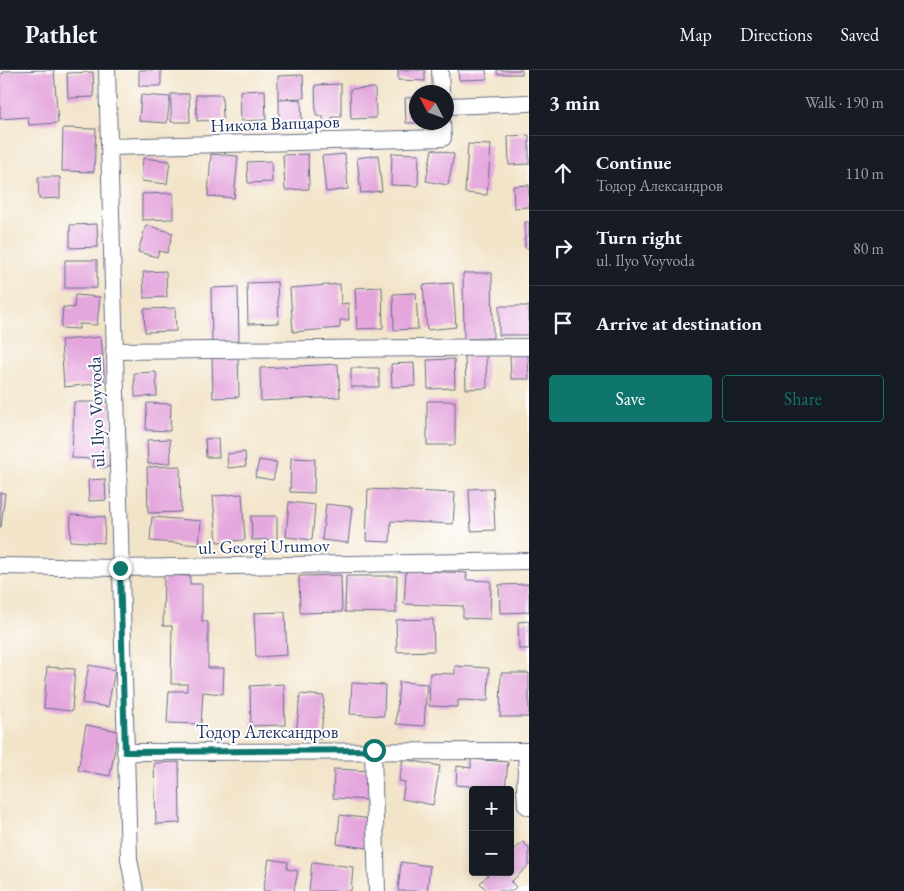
<!DOCTYPE html>
<html lang="en">
<head>
<meta charset="utf-8">
<style>
  body { margin:0; font-family:"EB Garamond",serif; background:#20242c; color:#f1f3f6 }
  .controls { position:absolute; right:15px; bottom:15px; display:grid; overflow:hidden; border-radius:5px; box-shadow:0 2px 8px #0003 }
  .controls button { width:45px; height:45px; display:grid; place-items:center; padding:0; border:0; border-bottom:1px solid #363941; background:#171b24; color:#f1f3f6; font:25px sans-serif }
  .compass { position:absolute; left:409px; top:15px; width:45px; height:45px; border-radius:50%; background:#171b24; box-shadow:0 2px 8px #0003; rotate:311deg }
  .stop { position:absolute; width:15px; height:15px; margin:-11px; border:4px solid #0f766e; border-radius:50%; background:#fff }
  .stop.end { background:#0f766e; border-color:#fff; box-shadow:0 1px 5px #0008 }
  .list { margin:0; padding:0; list-style:none }
  h2 { display:flex; justify-content:space-between; align-items:center; height:65px; margin:0; padding:0 20px; font-size:21px }
  h2 small { font-size:16px; font-weight:400; color:#9ea1a6 }
  .list li { display:grid; grid-template-columns:32px 1fr auto; gap:15px; align-items:center; box-sizing:border-box; height:75px; padding:0 20px; border-top:1px solid #363941 }
  .list b { display:block; font-size:19px; white-space:nowrap }
  .list p { margin:0; font-size:16px; white-space:nowrap; color:#9ea1a6 }
  .list em { font-size:16px; font-style:normal; color:#9ea1a6 }
  .actions { display:flex; gap:10px; padding:15px 20px }
  .actions a { flex:1; padding:11px 0; border:1px solid #0f766e; border-radius:5px; text-align:center; font-size:18px; color:#0f766e }
  .actions .main { background:#0f766e; color:#fff }
  .icon { flex:none; width:28px; height:28px; fill:none; stroke:currentColor; stroke-width:2; stroke-linecap:round; stroke-linejoin:round }
  .map { position:relative; flex:none; width:529px; height:821px; overflow:hidden }
  header { display:flex; align-items:center; gap:30px; box-sizing:border-box; height:70px; padding:0 25px; background:#171b24; border-bottom:1px solid #363941 }
  header strong { font-size:24px }
  nav { display:flex; gap:28px; margin-inline-start:auto; font-size:18px }
  main { display:flex }
  aside { flex:1; background:#171b24 }
  .map>svg:first-child { display:block }
  .building { fill:#e4a6dd }
  .lines { fill:none; stroke-linecap:round; stroke-linejoin:round }
  .minor-casing { stroke:#666e83; stroke-width:18 }
  .minor { stroke:#fff; stroke-width:16 }
  .route { stroke:#0f766e; stroke-width:6 }
  .labels { text-anchor:middle; dominant-baseline:central; stroke-width:4; stroke-linejoin:round; paint-order:stroke }
  .street-label { font-size:18px; fill:#1b2f5e; stroke:#fff }
</style>
</head>
<body>
<header>
<strong>Pathlet</strong>
<nav><a>Map</a><a>Directions</a><a>Saved</a></nav>
</header>
<main>
<div class="map">
<svg width="529" height="821" viewBox="0 0 529 821">
  <rect width="100%" height="100%" fill="#fff"/>
  <filter id="ink" filterUnits="userSpaceOnUse"><feTurbulence type="fractalNoise" baseFrequency=".02" numOctaves="2"/><feDisplacementMap in="SourceGraphic" scale="10" xChannelSelector="R" yChannelSelector="G"/><feConvolveMatrix kernelMatrix="1 2 1 2 8 2 1 2 1" color-interpolation-filters="sRGB"/></filter>
  <filter id="wash" filterUnits="userSpaceOnUse"><feTurbulence type="fractalNoise" baseFrequency=".0096" numOctaves="4" result="noise"/><feDisplacementMap in="SourceGraphic" scale="20" xChannelSelector="R" yChannelSelector="G"/><feGaussianBlur stdDeviation="1.12" result="paint"/><feColorMatrix in="noise" values="0 0 0 0 0 0 0 0 0 0 0 0 0 0 0 0 0 1.4 0 .05"/><feComposite in="paint" operator="in"/></filter>
  <g filter="url(#wash)">
    <rect width="100%" height="100%" fill="#f2e4c9"/>
    <g id="blocks">
      <!-- building -->
      <path class="building" d="M54 0 58 53 29 55 28 47 0 49V4L4 3V1Z
        M139 0H161V16H139Z
        M398 0H425V11L398 10Z
        M458 0H486L487 9 459 10Z
        M497 0H522V4H497Z
        M93 2 94 27 68 28 67 3Z
        M303 5 304 28 278 29V6Z
        M341 14V47H332V54H323V46H316L315 15Z
        M375 18 376 48 351 49 350 19Z
        M265 20 266 50 241 51 240 21Z
        M171 24H189L190 52H171Z
        M141 25 170 27 167 53 139 51Z
        M196 25H222L223 50 197 51Z
        M417 27V53H406L405 28Z
        M301 29 302 53 279 54V30Z
        M63 58 96 59 94 102 62 101Z
        M529 65V94L509 95 508 66Z
        M468 74 491 75 487 125 465 123Z
        M432 79 454 84 448 115 426 111Z
        M392 83 419 84 418 116 391 115Z
        M211 84 238 86 234 128 208 126Z
        M308 84 309 119 285 120 283 85Z
        M345 84 348 119 326 122 322 86Z
        M378 85 382 121 361 123 357 88Z
        M143 88 170 91 167 114 141 111Z
        M271 91 272 112 248 113 247 92Z
        M38 107H60V128L39 129Z
        M529 115V137L514 138 513 116Z
        M173 123V149L142 150V124Z
        M525 152H529V178H525Z
        M97 154 98 177 70 178V155Z
        M146 155 173 163 167 183 159 181 157 187 138 182Z
        M65 190H97V218H65Z
        M166 201 167 227 144 228 143 202Z
        M463 203H492L493 268 464 269Z
        M277 212 279 253 248 254 247 213Z
        M453 213 456 257 427 260 423 215Z
        M340 214 341 234 348 233 349 250H340V258L293 262 290 218Z
        M238 217 239 273 212 274 211 218Z
        M382 217 383 258 357 259 355 218Z
        M416 223 418 259 394 260 393 224Z
        M75 225 100 227 97 255 79 254V259L61 258 63 237 74 238Z
        M499 236H529V265H499Z
        M175 238 176 261 145 262 144 239Z
        M101 267 105 313 64 317 61 270Z
        M238 284 239 327 213 328 212 285Z
        M465 285H486L487 318 466 319Z
        M510 285H528L529 309H511Z
        M454 289 455 318 428 319 427 290Z
        M414 293 415 316 392 317 391 294Z
        M338 294 340 327 261 331 260 298Z
        M351 298H379V317H351Z
        M156 302 157 326 135 327 134 303Z
        M427 331H455V375H427Z
        M74 332H111L109 397H93L94 389 72 388Z
        M147 333 171 334 170 361 146 360Z
        M218 368 219 387H206L205 369Z
        M170 369 171 393 148 394 147 370Z
        M245 382 246 396 228 398 227 384Z
        M291 388 315 389 314 423 290 422Z
        M259 390 277 393 273 410 255 407Z
        M180 396 181 442 148 443 147 397Z
        M105 409 106 430 89 431 88 410Z
        M493 418 495 460 471 461 469 419Z
        M368 419 455 423 453 454 391 451 390 472 366 471Z
        M0 423H5L1 457H0Z
        M242 424 245 470 217 472 213 426Z
        M289 432 315 435 312 470 286 467Z
        M326 434 352 437 348 473 322 470Z
        M71 445 105 447 104 473 70 471Z
        M251 446H277V469L252 470Z
        M152 447 201 451 199 475 150 471Z
        M406 500 467 503 466 510 491 511 490 549 463 548V536L404 534Z
        M164 505 190 506V514H202V551L208 552V598H224L223 624 203 622 201 654 167 653 169 621H187V614H171L172 556H163Z
        M341 505 342 542 300 543 299 506Z
        M346 506H397L396 543 345 542Z
        M529 514V542L500 543 499 515Z
        M285 542 287 585 256 587 254 543Z
        M433 549 434 581 397 582 396 550Z
        M529 551V579H519L518 552Z
        M89 595 115 600 108 637 82 633Z
        M455 596 489 598 488 631 458 630V637L429 636 430 603 455 604Z
        M47 597 75 599 72 641 44 638Z
        M501 603H529V647H500Z
        M399 612 427 614 424 656 396 654Z
        M352 613 385 615 384 646 350 644Z
        M284 614 285 655 251 656 250 616Z
        M300 624 324 626 321 669 296 667Z
        M86 655 118 661 110 706 78 700Z
        M403 689 440 696 433 735 402 729 405 712 399 711Z
        M471 689 508 692 505 719 456 715 457 696 471 698Z
        M179 692 180 753 156 754 154 693Z
        M334 699 372 701 370 730 333 728Z
        M340 745 371 749 368 778 337 774Z
        M523 772 529 778V795L511 812 516 817 512 821H487L480 813 491 802H510V784Z
        M269 789 288 792 287 799 298 801 294 821H263Z
        M312 792 353 797 351 821H309Z
        M401 792 430 796 427 821H398Z"/>
    </g>
  </g>
  <g filter="url(#ink)">
    <use href="#blocks" fill-opacity="0" stroke="#666e83" stroke-width="1"/>
    <g class="lines">
      <defs>
        <path id="minor" d="M107 0 129 789 135 821
          M440 0 441 22
          M447 36 529 33
          M109 77 443 68 442 52
          M114 281 529 277
          M0 496 120 498 529 491
          M373 680 377 821
          M527 681 525 720 526 735 529 737
          M125 682 529 681"/>
      </defs>
      <!-- minor casing -->
      <use href="#minor" class="minor-casing"/>
      <!-- minor -->
      <use href="#minor" class="minor"/>
    </g>
  </g>
  <g class="lines" filter="url(#ink)">
    <!-- route -->
    <path class="route" d="M120 498 125 682 374 680"/>
  </g>
  <g class="labels">
    <!-- street labels -->
    <g class="street-label">
      <text transform="translate(275 53) rotate(-2)">Никола Вапцаров</text>
      <text transform="translate(96 342) rotate(-92)">ul. Ilyo Voyvoda</text>
      <text transform="translate(264 476) rotate(-1)">ul. Georgi Urumov</text>
      <text x="267" y="661">Тодор Александров</text>
    </g>
  </g>
</svg>
<div class="controls">
<button>+</button>
<button>−</button>
</div>
<svg class="compass" viewBox="-18 -18 36 36"><path d="M0-13l5 13h-10z" fill="#e53935"/><path d="M0 13l5-13h-10z" fill="#9ea1a6"/></svg>
<div class="stop" style="left:374px;top:680px"></div>
<div class="stop end" style="left:120px;top:498px"></div>
</div>
<aside>
<h2>3 min<small>Walk · 190 m</small></h2>
<ul class="list">
<li><svg class="icon" aria-label="ahead" viewBox="0 0 24 24"><path d="M12 20V5M6 11l6-6 6 6"/></svg><div><b>Continue</b><p>Тодор Александров</p></div><em>110 m</em></li>
<li><svg class="icon" aria-label="right" viewBox="0 0 24 24"><path d="M7 20v-9h11M14 6l5 5-5 5"/></svg><div><b>Turn right</b><p>ul. Ilyo Voyvoda</p></div><em>80 m</em></li>
<li><svg class="icon" aria-label="arrive" viewBox="0 0 24 24"><path d="M6 21V4h12l-3 4 3 4H6"/></svg><div><b>Arrive at destination</b></div></li>
</ul>
<div class="actions"><a class="main">Save</a><a>Share</a></div>
</aside>
</main>
</body>
</html>
